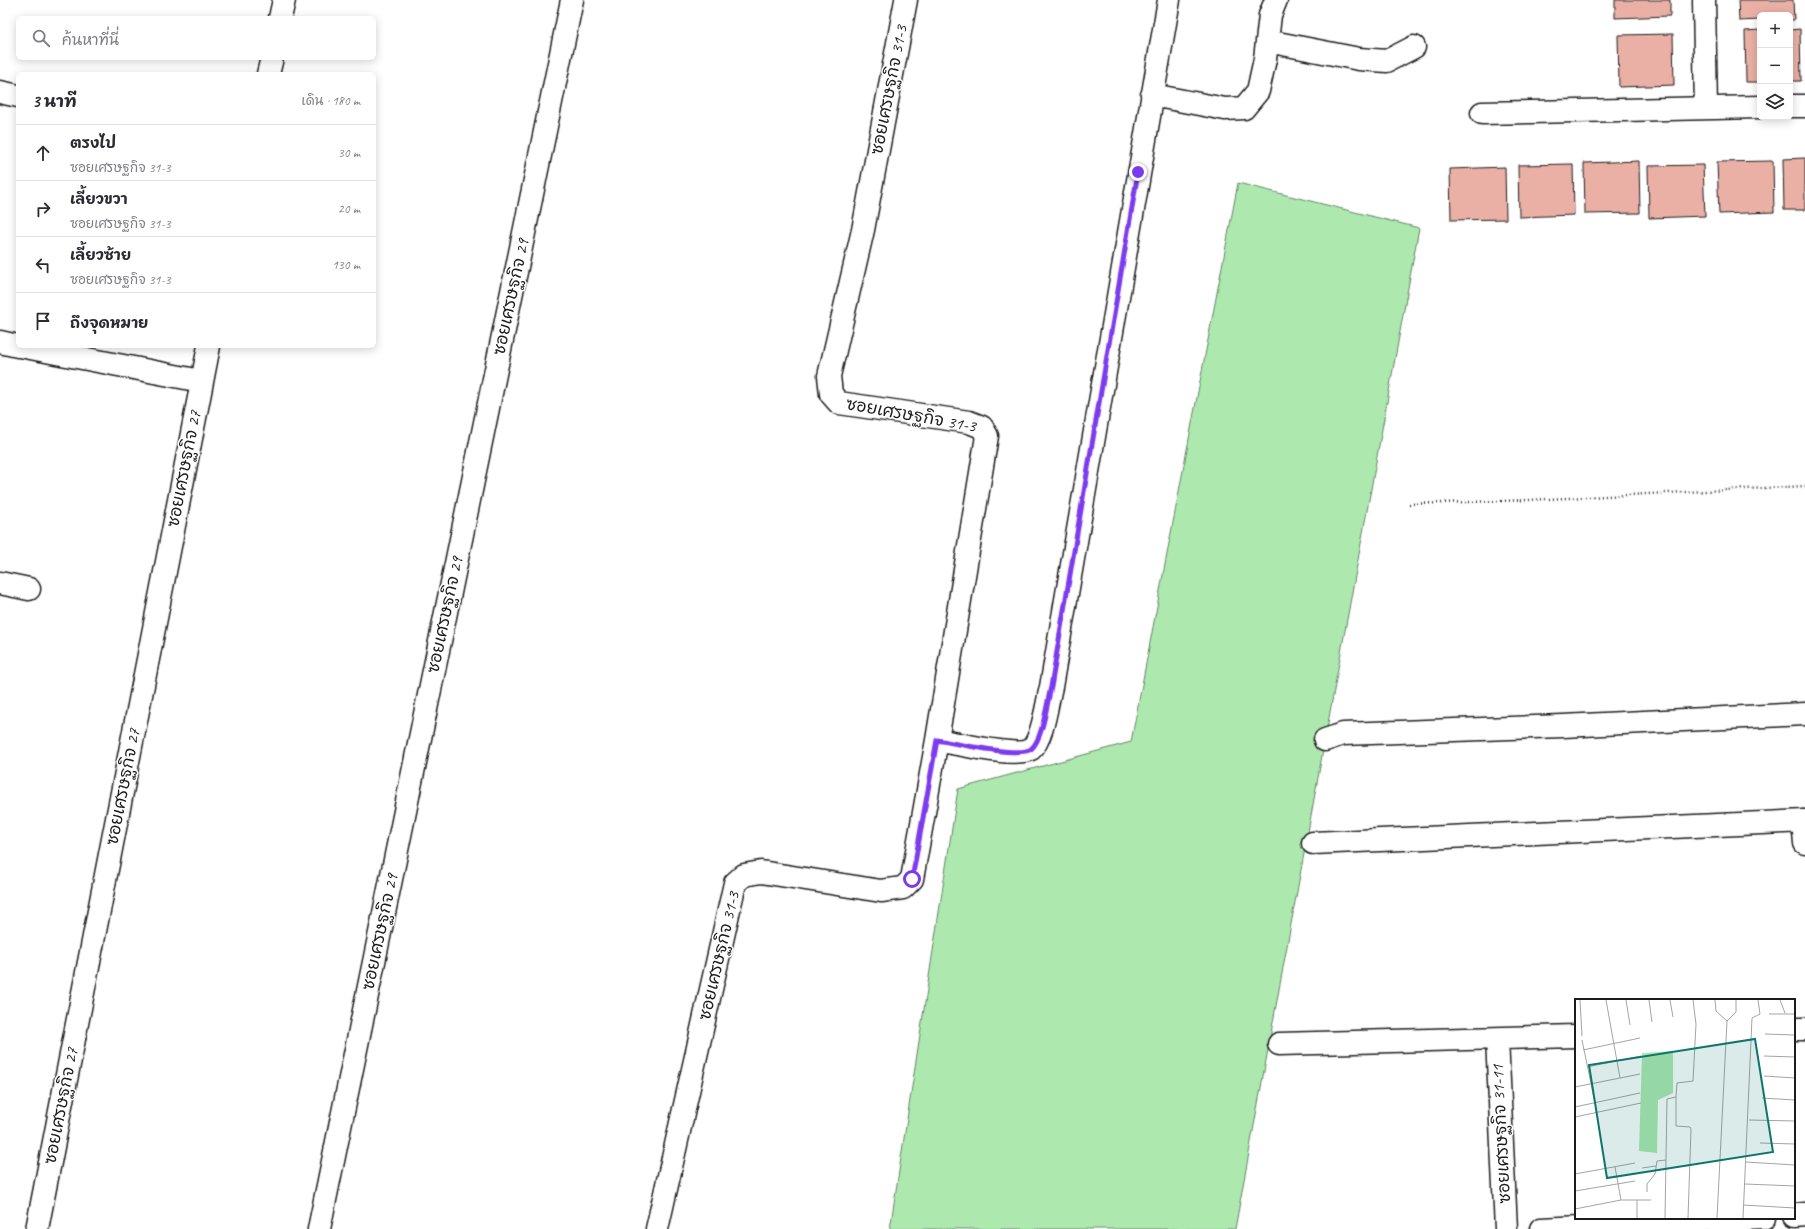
<!DOCTYPE html>
<html lang="th">
<head>
<meta charset="utf-8">
<style>
  body { margin:0; font-family:Caveat,"Playpen Sans Thai",sans-serif; background:#f2f2f3; color:#2b2b33 }
  .controls { position:absolute; right:12px; top:12px; display:grid; overflow:hidden; border-radius:6px; box-shadow:0 2px 10px #0003 }
  .controls button { width:36px; height:36px; display:grid; place-items:center; padding:0; border:0; border-bottom:1px solid #e1e1e2; background:#fff; color:#2b2b33; font:20px sans-serif }
  .stop { position:absolute; width:12px; height:12px; margin:-9px; border:3px solid #7c3aed; border-radius:50%; background:#fff }
  .stop.end { background:#7c3aed; border-color:#fff; box-shadow:0 1px 4px #0008 }
  .list { margin:0; padding:0; list-style:none }
  h2 { display:flex; justify-content:space-between; align-items:center; height:52px; margin:0; padding:0 16px; font-size:17px }
  h2 small { font-size:13px; font-weight:400; color:#7c7c81 }
  .list li { display:grid; grid-template-columns:26px 1fr auto; gap:12px; align-items:center; box-sizing:border-box; height:56px; padding:0 16px; border-top:1px solid #e1e1e2 }
  .list b { display:block; font-size:15px; white-space:nowrap }
  .list p { margin:0; font-size:13px; white-space:nowrap; color:#7c7c81 }
  .list em { font-size:13px; font-style:normal; color:#7c7c81 }
  .icon { flex:none; width:22px; height:22px; fill:none; stroke:currentColor; stroke-width:2; stroke-linecap:round; stroke-linejoin:round }
  .map { position:relative; flex:none; width:1805px; height:1229px; overflow:hidden }
  .search { position:absolute; background:#fff; box-shadow:0 2px 10px #0003; left:16px; top:16px; width:360px; height:44px; display:flex; align-items:center; gap:10px; box-sizing:border-box; padding:0 14px; border-radius:6px; color:#7c7c81; font-size:15px }
  .panel { position:absolute; background:#fff; box-shadow:0 2px 10px #0003; left:16px; top:72px; width:360px; height:276px; border-radius:6px }
  .map>svg:first-child { display:block }
  .green { fill:#ade9af; stroke:#648266 }
  .building { fill:#eab0a6; stroke:#1c1c1c }
  .lines { fill:none; stroke-linecap:round; stroke-linejoin:round }
  .minor-casing { stroke:#1c1c1c; stroke-width:25 }
  .path { stroke:#1c1c1c; stroke-width:2.5; stroke-dasharray:1 3; stroke-linecap:butt }
  .minor { stroke:#fff; stroke-width:22 }
  .route { stroke:#7c3aed; stroke-width:5 }
  .labels { text-anchor:middle; dominant-baseline:central; stroke-width:3; stroke-linejoin:round; paint-order:stroke }
  .street-label { font-size:17px; fill:#1c1c1c; stroke:#fff }
  .inset-road { fill:none; stroke:#a4a4a4; stroke-width:1 }
  .view { fill:#0f766e; fill-opacity:0.15; stroke:#0f766e; stroke-width:2 }
  .inset-edge { fill:none; stroke:#1c1c1c; stroke-width:2 }
</style>
</head>
<body>
<div class="map">
<svg width="1805" height="1229" viewBox="0 0 1805 1229">
  <rect width="100%" height="100%" fill="#fff"/>
  <filter id="ink" filterUnits="userSpaceOnUse"><feTurbulence type="fractalNoise" baseFrequency=".025" numOctaves="2"/><feDisplacementMap in="SourceGraphic" scale="8" xChannelSelector="R" yChannelSelector="G"/><feConvolveMatrix kernelMatrix="1 2 1 2 8 2 1 2 1" color-interpolation-filters="sRGB"/></filter>
  <g filter="url(#ink)">
    <!-- green -->
    <path class="green" d="M1238 183 1419 228 1235 1229H890L958 789 1131 742Z"/>
    <!-- building -->
    <path class="building" d="M1615 0H1670V16L1615 18Z
      M1738 0H1793L1794 20H1790V15H1760V20L1739 21Z
      M1800 29 1801 81H1790V30Z
      M1760 30V82H1746L1745 31Z
      M1673 34 1674 85 1619 87 1618 35Z
      M1805 158V210H1784L1783 159Z
      M1639 161 1640 213 1585 214 1584 163Z
      M1773 161 1774 212 1719 214 1717 162Z
      M1573 164 1574 215 1519 217 1518 165Z
      M1703 165 1705 216 1649 218 1648 166Z
      M1505 167 1506 219 1451 220 1450 169Z"/>
    <g class="lines">
      <defs>
        <path id="minor" d="M906 0 863 230 829 376 831 394 839 403 969 422 982 427 987 436 937 740
          M1704 0 1706 108
          M280 18 284 0
          M1267 41 1359 59 1387 61 1414 47
          M268 74 272 58
          M0 92 18 96
          M1152 95 1225 109 1244 108 1258 91 1265 59 1270 15 1276 0
          M1790 106H1805
          M1482 113 1760 107
          M0 342 18 346
          M20 346 201 381
          M0 583 29 589
          M1325 740 1343 734 1563 726 1805 714
          M1803 821 1805 843
          M1313 843 1805 821
          M1794 1029H1805
          M1497 1039 1506 1229
          M1279 1044 1576 1036
          M1794 1215 1805 1214
          M37 1229 209 346
          M319 1229 572 0
          M657 1229 735 883 744 875 761 872 881 891 903 888 912 879 937 740C954 743 1019 758 1031 749 1043 739 1047 702 1051 687L1169 0
          M1541 1229 1764 1218"/>
      </defs>
      <!-- minor casing -->
      <use href="#minor" class="minor-casing"/>
      <!-- path -->
      <path class="path" d="M1409 504 1528 500 1805 486"/>
      <!-- minor -->
      <use href="#minor" class="minor"/>
    </g>
  </g>
  <g class="lines" filter="url(#ink)">
    <!-- route -->
    <path class="route" d="M912 879 937 740C954 743 1019 758 1031 749 1043 739 1047 702 1051 687L1138 172"/>
  </g>
  <g class="labels">
    <!-- street labels -->
    <g class="street-label">
      <text transform="translate(889 90) rotate(-79)">ซอยเศรษฐกิจ 31-3</text>
      <text transform="translate(511 297) rotate(-78)">ซอยเศรษฐกิจ 29</text>
      <text transform="translate(911 415) rotate(10)">ซอยเศรษฐกิจ 31-3</text>
      <text transform="translate(184 469) rotate(-79)">ซอยเศรษฐกิจ 27</text>
      <text transform="translate(445 615) rotate(-78)">ซอยเศรษฐกิจ 29</text>
      <text transform="translate(123 787) rotate(-79)">ซอยเศรษฐกิจ 27</text>
      <text transform="translate(380 932) rotate(-78)">ซอยเศรษฐกิจ 29</text>
      <text transform="translate(719 956) rotate(-77)">ซอยเศรษฐกิจ 31-3</text>
      <text transform="translate(61 1106) rotate(-79)">ซอยเศรษฐกิจ 27</text>
      <text transform="translate(1501 1134) rotate(-93)">ซอยเศรษฐกิจ 31-11</text>
    </g>
  </g>
  <!-- overview -->
  <g transform="translate(1575 999)">
    <rect width="220" height="220" fill="#fff"/>
    <path d="M98 52V94L83 101 82 154 64 152 67 54Z" fill="#ade9af"/>
    <path class="inset-road" d="M5 1 7 37M31 1 45 79M51 1 55 26M74 1 77 23M95 1 98 18M140 1 141 12 152 22M205 1 210 14M194 15H220M190 35 220 36M7 41 20 104M8 51 65 39M189 57 220 58M12 68 66 57M189 77 220 79M0 88 65 75M101 98V127L115 128 116 130 113 219M187 99 220 101M0 108 65 94M0 118 66 104M174 121 220 122M185 144 220 145M171 163 220 166M40 168 46 201M67 169 81 167M0 175 60 164M170 185 220 187M0 192 60 182M72 193V185L80 175 82 162 91 161M168 206 220 209M0 210 46 201H76M62 219V201M90 219 92 100 101 98 102 84 118 82 121 25 118 1M142 219 152 22 161 13V1M168 219 177 19 185 15 183 1"/>
    <path class="view" d="M180 40 198 153 32 179 14 66Z"/>
    <rect width="220" height="220" class="inset-edge"/>
  </g>
</svg>
<div class="controls">
<button>+</button>
<button>−</button>
<button><svg class="icon" aria-label="layers" viewBox="0 0 24 24"><path d="M12 4l9 5-9 5-9-5zM3 14l9 5 9-5"/></svg></button>
</div>
<div class="stop" style="left:912px;top:879px"></div>
<div class="stop end" style="left:1138px;top:172px"></div>
<div class="search"><svg class="icon" aria-label="search" viewBox="0 0 24 24"><circle cx="10" cy="10" r="6"/><path d="M15 15l6 6"/></svg>ค้นหาที่นี่</div>
<section class="panel">
<h2>3 นาที<small>เดิน · 180 m</small></h2>
<ul class="list">
<li><svg class="icon" aria-label="ahead" viewBox="0 0 24 24"><path d="M12 20V5M6 11l6-6 6 6"/></svg><div><b>ตรงไป</b><p>ซอยเศรษฐกิจ 31-3</p></div><em>30 m</em></li>
<li><svg class="icon" aria-label="right" viewBox="0 0 24 24"><path d="M7 20v-9h11M14 6l5 5-5 5"/></svg><div><b>เลี้ยวขวา</b><p>ซอยเศรษฐกิจ 31-3</p></div><em>20 m</em></li>
<li><svg class="icon" aria-label="left" viewBox="0 0 24 24"><path d="M17 20v-9H6M10 6l-5 5 5 5"/></svg><div><b>เลี้ยวซ้าย</b><p>ซอยเศรษฐกิจ 31-3</p></div><em>130 m</em></li>
<li><svg class="icon" aria-label="arrive" viewBox="0 0 24 24"><path d="M6 21V4h12l-3 4 3 4H6"/></svg><div><b>ถึงจุดหมาย</b></div></li>
</ul>
</section>
</div>
</body>
</html>
